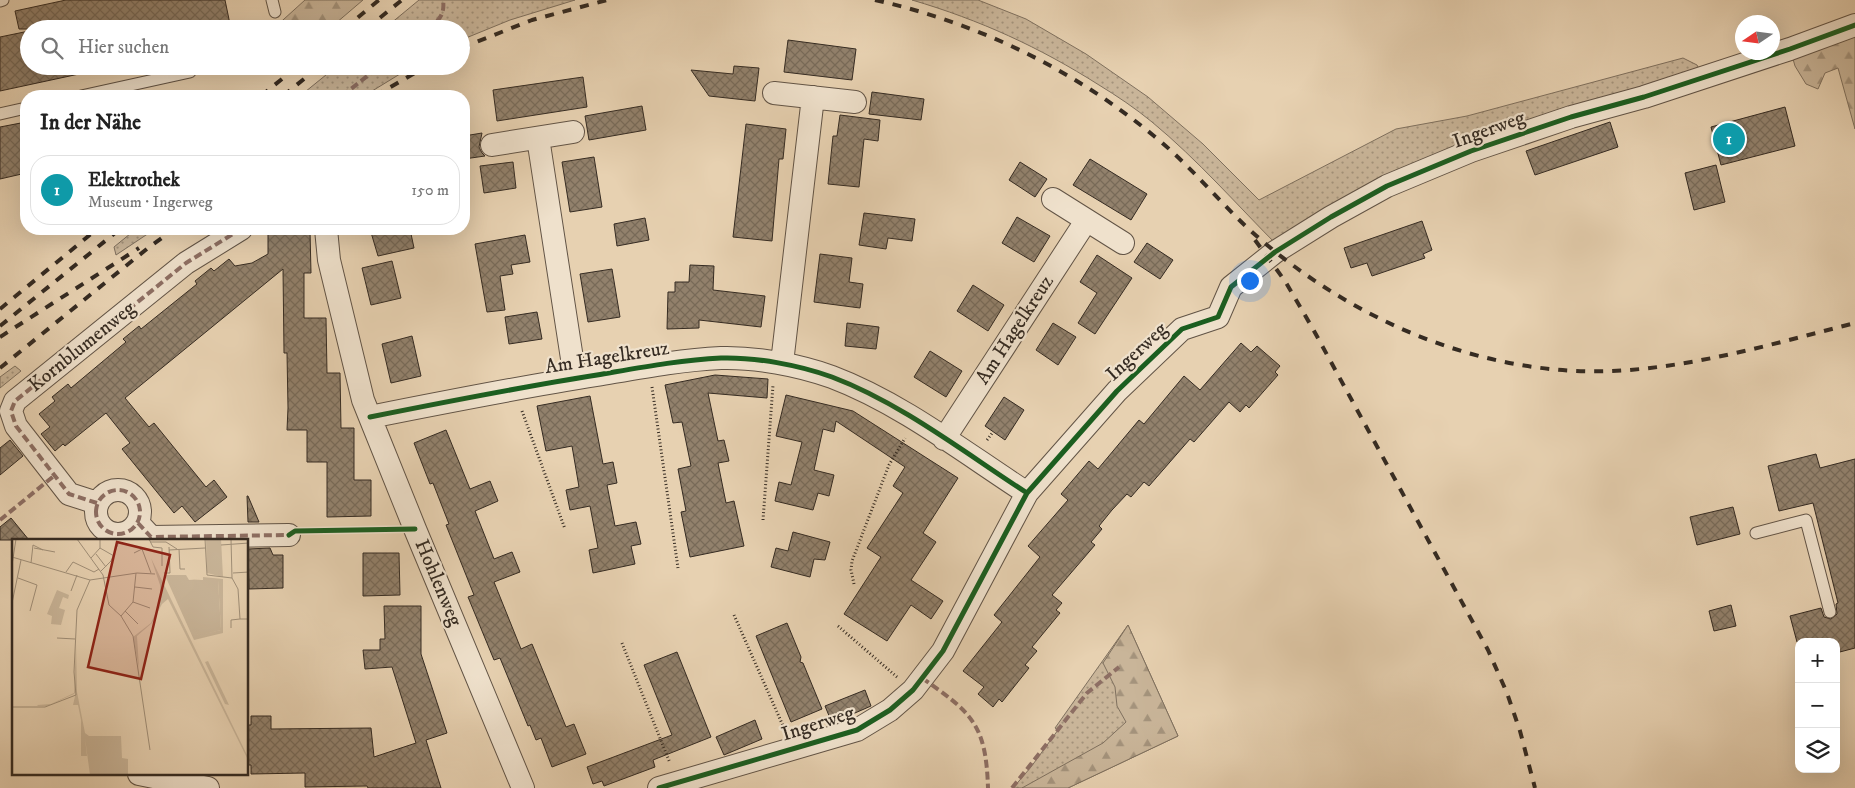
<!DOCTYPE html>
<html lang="de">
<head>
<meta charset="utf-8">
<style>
  body { margin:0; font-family:"IM FELL DW Pica",serif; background:#f6f6f6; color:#222 }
  .controls { position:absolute; right:15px; bottom:15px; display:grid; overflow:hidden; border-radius:10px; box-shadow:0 5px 20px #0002 }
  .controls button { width:45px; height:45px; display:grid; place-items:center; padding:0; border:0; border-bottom:1px solid #e0e0e0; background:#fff; color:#222; font:25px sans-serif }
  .compass { position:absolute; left:1735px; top:15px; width:45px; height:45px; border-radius:50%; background:#fff; box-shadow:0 5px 20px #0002; rotate:257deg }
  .you { position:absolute; left:1249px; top:280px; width:18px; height:18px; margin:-12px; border:4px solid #fff; border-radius:50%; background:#1a73e8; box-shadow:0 0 0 8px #1a73e833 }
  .badge { display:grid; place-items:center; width:32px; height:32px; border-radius:50%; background:#8f2418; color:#fff; font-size:16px; font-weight:700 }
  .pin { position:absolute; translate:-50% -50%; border:2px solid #fff; box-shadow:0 1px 5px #0006 }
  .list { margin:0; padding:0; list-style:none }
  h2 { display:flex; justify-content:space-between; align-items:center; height:65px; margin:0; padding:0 20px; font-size:21px }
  h2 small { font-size:16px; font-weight:400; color:#767676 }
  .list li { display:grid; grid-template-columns:32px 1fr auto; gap:15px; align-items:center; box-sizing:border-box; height:70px; margin:0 10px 10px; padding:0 10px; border:1px solid #e0e0e0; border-radius:20px }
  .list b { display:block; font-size:19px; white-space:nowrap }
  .list p { margin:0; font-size:16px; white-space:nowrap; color:#767676 }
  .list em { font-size:16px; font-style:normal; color:#767676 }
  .icon { flex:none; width:28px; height:28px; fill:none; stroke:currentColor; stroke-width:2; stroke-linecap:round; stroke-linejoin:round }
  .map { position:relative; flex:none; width:1855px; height:788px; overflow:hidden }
  .search { position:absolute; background:#fff; box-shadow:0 5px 20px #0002; left:20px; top:20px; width:450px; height:55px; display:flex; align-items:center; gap:12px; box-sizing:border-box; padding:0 18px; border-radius:28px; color:#767676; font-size:19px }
  .panel { position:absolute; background:#fff; box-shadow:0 5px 20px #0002; left:20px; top:90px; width:450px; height:145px; border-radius:20px }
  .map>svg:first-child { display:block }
  .grass { fill:url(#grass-dots); stroke:#7f705e }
  .forest { fill:url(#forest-firs); stroke:#7f705e }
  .building { fill:url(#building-cross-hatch); stroke:#352b22 }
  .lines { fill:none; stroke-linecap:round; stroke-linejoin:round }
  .service-casing { stroke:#625446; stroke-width:13 }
  .minor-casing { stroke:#625446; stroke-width:24 }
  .path { stroke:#352b22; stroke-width:3; stroke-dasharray:1 2.5; stroke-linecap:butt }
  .service { stroke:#efe1cc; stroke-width:11 }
  .minor { stroke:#efe1cc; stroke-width:22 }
  .rail { stroke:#352b22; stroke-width:4; stroke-dasharray:9 9; stroke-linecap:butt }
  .quiet { stroke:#8d6e63; stroke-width:4; stroke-dasharray:8 4; stroke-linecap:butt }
  .cycleway-casing { stroke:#efe1cc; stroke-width:8 }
  .cycleway { stroke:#1b5e20; stroke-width:5 }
  .labels { text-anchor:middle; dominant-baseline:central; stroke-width:4.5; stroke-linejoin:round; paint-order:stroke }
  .street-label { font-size:20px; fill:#352b22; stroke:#efe1cc }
  .inset-road { fill:none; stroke:#a08f78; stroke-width:1 }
  .view { fill:#8f2418; fill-opacity:0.15; stroke:#8f2418; stroke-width:2.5 }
  .inset-edge { fill:none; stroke:#352b22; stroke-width:2.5 }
</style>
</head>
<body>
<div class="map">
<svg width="1855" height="788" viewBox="0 0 1855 788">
  <defs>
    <pattern id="grass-dots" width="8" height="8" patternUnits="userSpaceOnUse" patternTransform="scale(1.25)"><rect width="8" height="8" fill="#c9b599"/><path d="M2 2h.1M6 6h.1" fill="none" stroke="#a4937c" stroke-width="1.8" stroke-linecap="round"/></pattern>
    <pattern id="forest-firs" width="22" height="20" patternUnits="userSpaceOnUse" patternTransform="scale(1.25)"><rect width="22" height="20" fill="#c9b599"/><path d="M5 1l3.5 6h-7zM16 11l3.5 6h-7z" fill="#a4937c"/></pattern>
    <pattern id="building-cross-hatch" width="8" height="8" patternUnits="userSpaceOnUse" patternTransform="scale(1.25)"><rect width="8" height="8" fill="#92816c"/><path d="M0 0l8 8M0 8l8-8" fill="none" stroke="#786a58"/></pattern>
  </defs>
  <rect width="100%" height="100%" fill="#e7d1b1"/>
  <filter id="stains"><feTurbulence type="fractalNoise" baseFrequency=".004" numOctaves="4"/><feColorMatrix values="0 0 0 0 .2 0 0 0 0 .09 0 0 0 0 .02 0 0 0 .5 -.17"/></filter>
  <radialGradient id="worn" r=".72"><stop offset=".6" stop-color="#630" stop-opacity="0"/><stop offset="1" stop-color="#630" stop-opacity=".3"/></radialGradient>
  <!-- grass -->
  <path class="grass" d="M419 0H575L510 20 461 40V29H384Z
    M912 0H978L1026 19 1086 54 1148 97 1203 144 1259 200 1396 129 1467 116 1683 58 1697 65 1703 76 1470 149 1279 247C1237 205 1198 160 1152 122 1135 108 1117 96 1099 85 1039 47 980 20 912 0Z
    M337 66H413L364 96H300Z
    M136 229H155L116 255 114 247Z
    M15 366 21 371 0 388V377Z
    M1128 625 1178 736 1068 788H1013L1031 767 1058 730 1055 728Z"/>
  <!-- forest -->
  <path class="forest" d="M305 0H363L329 29H273Z
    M1855 29V129L1838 68 1825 73 1818 89 1806 84 1795 66 1791 52Z
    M1128 625 1178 736 1068 788H1022L1103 743 1126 722 1117 706 1115 687 1103 663Z"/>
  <!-- building -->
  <path class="building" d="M66 0H225L231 29H19L15 11Z
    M29 31V66H78L79 74 0 91V37Z
    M788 40 856 49 852 80 784 72Z
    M734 66 759 68 755 101 709 96 691 70 733 74Z
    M583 77 587 107 497 121 493 90Z
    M872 92 924 99 921 120 869 114Z
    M642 106 646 130 589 140 585 116Z
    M1785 107 1795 146 1721 165 1711 127Z
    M840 115 880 120 878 141 864 139 859 187 828 184 833 136H837Z
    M26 122V173L0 179V127Z
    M1610 122 1618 147 1535 175 1526 151Z
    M746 124 786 129 783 159H779L772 241 733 237Z
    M482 133 479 147 482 153 485 156 464 159V136Z
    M594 157 602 207 570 212 562 162Z
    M1090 159 1147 194 1131 220 1073 185Z
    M513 162 516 188 484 193 480 166Z
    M1020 162 1047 179 1035 197 1009 180Z
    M1716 165 1725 202 1694 210 1685 173Z
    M864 213 915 219 912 241 888 238 886 249 859 245Z
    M1017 217 1050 236 1034 262 1002 243Z
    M645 218 649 240 617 246 614 224Z
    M1422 221 1432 250 1423 254 1425 258 1372 276 1367 263 1351 268 1344 248Z
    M370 229H410L414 248 378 256Z
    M268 231H310L311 273H304V318H326L327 373H340L341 428H354V480H371V516L327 517V462H307V430H287L288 408 287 353H284L283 269 125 398 149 427 154 423 206 487 214 480 227 497 195 522 182 506 174 513 122 449 130 443 106 413 65 446 63 444 55 451 41 434 50 427 39 414 55 401 52 397 68 384 71 388 126 342 123 339 139 326 141 329 197 284 195 281 211 268 214 271 229 259 235 266 252 263 268 254Z
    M525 235 530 262 511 265 513 274 500 276 505 310 487 312 475 244Z
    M1147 243 1173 260 1160 279 1134 262Z
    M820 254 852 258 849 282 863 284 860 308 814 302Z
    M1097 255 1132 278 1095 334 1078 323 1097 293 1080 282Z
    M392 261 401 298 371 305 362 268Z
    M690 265 714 266 713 290 765 296 761 327 699 320V328L667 329 668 292H675V282H689Z
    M612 269 620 317 588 322 580 274Z
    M973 285 1004 305 988 331 957 311Z
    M537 312 542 339 509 344 505 317Z
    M847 323 879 327 876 349 845 346Z
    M1053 323 1076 337 1058 365 1036 350Z
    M412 336 421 376 391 383 382 344Z
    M1241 343 1251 352 1257 346 1280 366 1275 372 1278 375 1249 408 1246 405 1240 412 1229 402 1194 442 1190 439 1149 486 1144 482 1131 497 1127 494 1112 510 1099 526 1102 529 1091 542 1095 545 1052 595 1062 603 1056 610 1060 613 1032 647 1037 651 1025 665 1029 668 1002 702 999 699 993 707 978 694 984 687 963 671 1002 622 994 615 1040 557 1028 546 1068 500 1061 494 1089 461 1098 469 1139 420 1144 424 1184 376 1200 390Z
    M930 351 962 371 946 397 914 377Z
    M715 375 768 379 767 398 708 393 718 441 724 440 729 461 718 463 726 503 734 501 744 546 690 557 681 512 686 511 678 469 691 466 682 422 673 423 665 385Z
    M786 395 853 411 958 478 923 533 936 542 911 580 943 601 931 619 911 605 887 641 844 614 881 557 867 548 903 493 893 486 905 467 836 421 834 432 823 429 814 470 834 475 829 496 818 493 813 510 775 501 779 482 791 485 802 442 776 436Z
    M590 396 603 464 613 462 617 483 607 485 615 526 636 522 641 544 631 546 635 564 593 573 589 550 598 548 590 506 570 510 566 490 579 487 572 446 546 451 537 406Z
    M1004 397 1024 410 1005 440 985 426Z
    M446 430 470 489 490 481 498 501 475 511 494 559 512 552 520 572 494 582 521 649 532 644 566 727 574 724 586 754 552 767 541 738 536 740 530 725 528 726 500 658 494 660 468 597 474 595 446 525 449 524 433 483 430 484 414 443Z
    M10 440 23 456 0 475V448Z
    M1816 454 1820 468 1855 459V648L1836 653V642H1797L1790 616 1821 608 1824 617 1831 619 1837 614 1836 604 1838 603 1813 503 1779 511 1768 466Z
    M247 496H248L259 522H248Z
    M1733 507 1740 534 1697 545 1690 517Z
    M11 518 29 540H0V527Z
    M793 532 830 542 825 560 814 559 810 577 771 567 776 548 788 551Z
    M270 548 273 555H283V588L249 589 248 549Z
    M363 553H399L400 595 363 596Z
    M1731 605 1736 626 1714 631 1709 611Z
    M384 606H421V654L447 733 426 740 441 788H368L367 786 305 787V773L251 774V765H248V725H251V716H271V729L371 728 374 757 416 743 392 667 365 669 363 650H380V639H385Z
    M787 623 801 657 800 662 803 663 822 709 791 722 756 636Z
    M677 652 711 737 653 760 655 767 604 786 602 781 593 784 587 767 672 735 644 665Z
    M865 690 871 706 832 723 825 706Z
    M755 720 762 739 724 755 716 737Z"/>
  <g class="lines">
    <defs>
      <path id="service" d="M272 0 275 12
        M0 1 3 0
        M81 96 190 72
        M0 114 26 108
        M1756 533 1806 520 1830 612"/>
      <path id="minor" d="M774 93 855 102
        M538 138 575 378
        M492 145 573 132
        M1053 199 1123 243
        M326 229 329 260 363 400 415 529 523 788
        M782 363 813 97
        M370 417C445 402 521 387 597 375 638 368 679 360 721 358 755 357 799 365 832 377 901 403 965 453 1027 493
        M944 439 1086 221
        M96 512a22 22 0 1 1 44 0a22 22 0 1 1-44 0Z
        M97 503 69 494 16 426 11 411 15 401 186 263 241 229
        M138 523 151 537 289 535
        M139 774 208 788
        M659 788 857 730 890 710 913 690 943 651 1027 493 1117 391 1182 329 1218 317 1231 287 1275 252 1331 217 1387 186 1471 151 1571 117 1644 97 1790 49 1855 25"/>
    </defs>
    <!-- service casing -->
    <use href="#service" class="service-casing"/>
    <!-- minor casing -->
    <use href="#minor" class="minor-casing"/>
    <!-- path -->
    <path class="path" d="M257 29 264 22
      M652 387 678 568
      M522 411 565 529
      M987 440 993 432
      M763 520 773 385
      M854 584 851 570 852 561 889 465 905 438
      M734 615 784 728
      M838 626 897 677
      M622 643 670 763"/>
    <!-- service -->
    <use href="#service" class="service"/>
    <!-- minor -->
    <use href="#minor" class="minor"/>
    <!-- rail -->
    <path class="rail" d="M875 0C978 23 1073 69 1154 136 1190 165 1218 201 1252 232 1354 323 1491 381 1629 370 1706 364 1780 342 1855 323
      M344 29 379 0
      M366 29 402 0
      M461 48 532 20 607 0
      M261 96 298 66
      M283 96 320 66
      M375 96 427 66
      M1255 240 1285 281 1313 329 1488 650 1507 693 1520 731 1535 788
      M0 309 97 229
      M0 326 120 229
      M0 337 139 248
      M0 368 148 248 174 229"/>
    <!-- quiet -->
    <path class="quiet" d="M428 29C439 20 445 15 443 0
      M342 96 380 66
      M96 512a22 22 0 1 1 44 0a22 22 0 1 1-44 0Z
      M97 503 69 494 16 426 11 411 15 401 186 263 241 229
      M0 520 55 475
      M138 523 151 537 289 535 292 533
      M922 678C972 713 986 724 988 788
      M1012 788 1087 693 1119 667"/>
    <defs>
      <path id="cycleway" d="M370 417C445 402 521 387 597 375 638 368 679 360 721 358 755 357 799 365 832 377 901 403 965 453 1027 493
        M289 535 295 531 415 529
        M659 788 857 730 890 710 913 690 943 651 1027 493 1117 391 1182 329 1218 317 1231 287 1275 252 1331 217 1387 186 1471 151 1571 117 1644 97 1790 49 1855 25"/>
    </defs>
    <!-- cycleway casing -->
    <use href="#cycleway" class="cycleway-casing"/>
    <!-- cycleway -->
    <use href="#cycleway" class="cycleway"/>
  </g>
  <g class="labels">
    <!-- street labels -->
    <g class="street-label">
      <text transform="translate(1489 130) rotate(-20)">Ingerweg</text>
      <text transform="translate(1015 330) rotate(-57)">Am Hagelkreuz</text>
      <text transform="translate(82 347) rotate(-39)">Kornblumenweg</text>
      <text transform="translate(1137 352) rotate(-43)">Ingerweg</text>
      <text transform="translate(607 358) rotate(-9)">Am Hagelkreuz</text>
      <text transform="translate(438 583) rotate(67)">Hohlenweg</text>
      <text transform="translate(818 724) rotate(-18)">Ingerweg</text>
    </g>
  </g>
  <!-- overview -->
  <g transform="translate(12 539)">
    <rect width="236" height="236" fill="#e7d1b1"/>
    <path d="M139 19 236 218V221L156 60 150 65 140 84 125 97 127 129 121 98 139 84 148 64V46ZM159 41H206L209 91 186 97ZM45 51 57 56 56 60 51 58 47 69 53 71 49 86 39 85 40 77 35 75ZM64 105 65 153 73 194 77 197H109L110 219 116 220V235L78 236 73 199 75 217H69V181L66 166H61L64 153 62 155 35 167H26L25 166 39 165 62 154Z" fill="#c9b599"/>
    <path d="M151 32 153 36H174L177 41 190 40 175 42 160 41 186 96 209 91 206 41H191V38L211 40V94L182 101ZM196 122 217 166 213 165 193 123Z" fill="#c9b599"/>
    <path d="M194 0H209L211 38 195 34Z" fill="#c9b599"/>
    <path class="inset-road" d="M65 0 91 36 97 66 109 77 121 97 138 211M137 0 141 8 150 9V27M193 0 195 36M219 0 220 39 226 50 228 80H237M138 3H154L165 10M209 6 237 4M22 9 43 13M88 9 102 17M167 10 168 30H173M157 11 193 9M122 14 130 10 139 34M84 15 94 28M0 18 78 41 125 34 143 35M79 19 88 9V0M19 24 21 6 31 11M0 26 4 0M89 32 99 22 106 5M54 33 61 23 82 33 87 30M152 34H158L157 8M221 34 237 33M195 36 220 39M6 39 25 46 18 72M123 48 140 50M59 52 65 36M121 63 138 69M0 64 9 21M113 72 126 85M109 77 121 63 124 34M219 89V81L228 80M45 99 63 100M0 168H33L64 156 62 133 65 71 78 41"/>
    <path class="view" d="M105 3 158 16 129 140 76 128Z"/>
    <rect width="236" height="236" class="inset-edge"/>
  </g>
  <rect width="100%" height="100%" filter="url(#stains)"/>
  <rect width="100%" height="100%" fill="url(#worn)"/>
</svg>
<div class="controls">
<button>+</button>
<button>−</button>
<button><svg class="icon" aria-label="layers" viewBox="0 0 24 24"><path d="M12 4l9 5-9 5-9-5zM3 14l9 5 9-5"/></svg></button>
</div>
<svg class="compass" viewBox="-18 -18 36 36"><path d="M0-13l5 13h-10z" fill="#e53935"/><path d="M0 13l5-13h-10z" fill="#767676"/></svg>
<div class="you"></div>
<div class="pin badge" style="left:1729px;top:139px;background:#0f9aa8">1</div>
<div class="search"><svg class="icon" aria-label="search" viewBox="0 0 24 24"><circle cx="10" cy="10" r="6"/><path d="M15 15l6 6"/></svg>Hier suchen</div>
<section class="panel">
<h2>In der Nähe<small></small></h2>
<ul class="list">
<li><span class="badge" style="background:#0f9aa8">1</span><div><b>Elektrothek</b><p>Museum · Ingerweg</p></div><em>150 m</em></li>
</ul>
</section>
</div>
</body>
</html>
